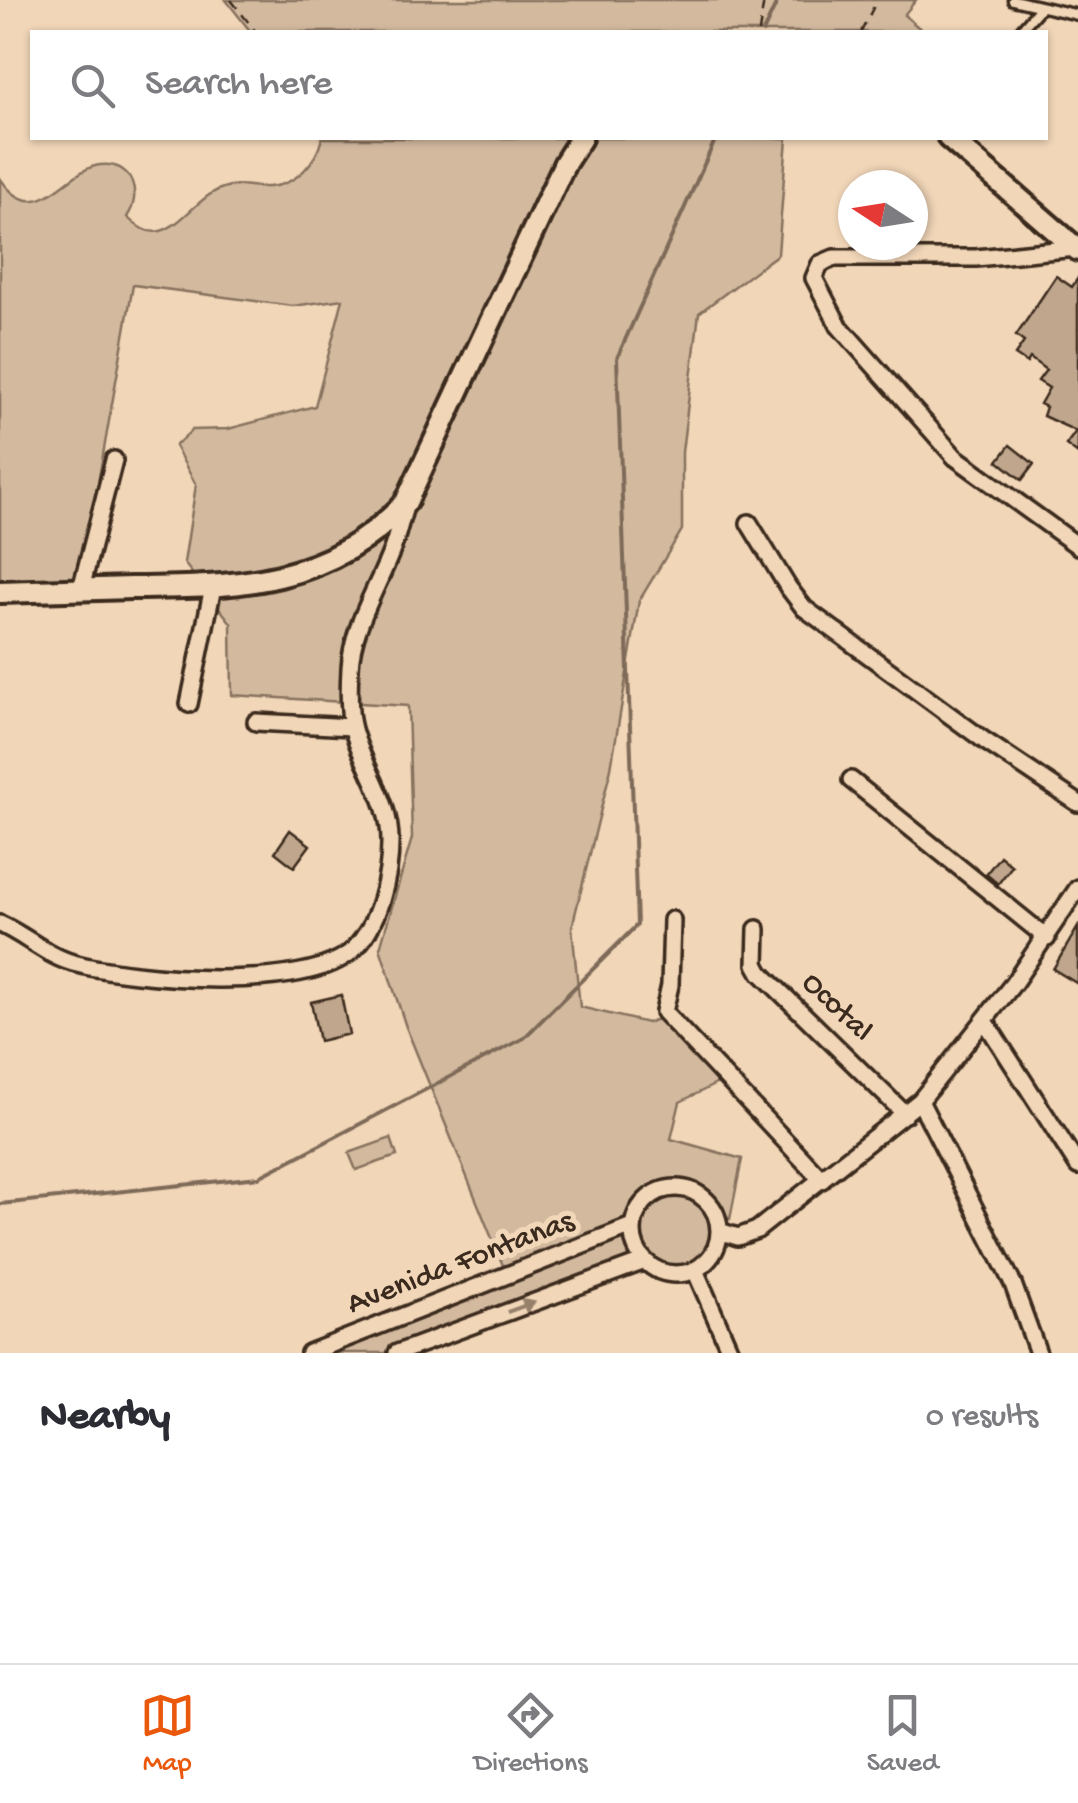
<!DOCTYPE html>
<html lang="en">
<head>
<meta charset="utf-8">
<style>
  body { margin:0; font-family:"Gochi Hand",sans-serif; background:#f7f7f7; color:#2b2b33 }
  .compass { position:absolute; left:838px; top:170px; width:90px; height:90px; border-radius:50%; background:#fff; box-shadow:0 2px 8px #0004; rotate:282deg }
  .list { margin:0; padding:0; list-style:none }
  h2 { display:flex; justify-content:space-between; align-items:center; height:130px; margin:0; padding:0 40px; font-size:42px }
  h2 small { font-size:32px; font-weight:400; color:#7c7c81 }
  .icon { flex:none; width:55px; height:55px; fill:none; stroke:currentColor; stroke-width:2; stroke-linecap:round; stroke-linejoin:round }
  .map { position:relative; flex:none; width:1078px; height:1353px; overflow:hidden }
  .search { position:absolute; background:#fff; box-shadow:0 2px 8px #0004; left:30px; right:30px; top:30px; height:110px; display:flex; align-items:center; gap:25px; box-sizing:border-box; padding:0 35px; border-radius:0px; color:#7c7c81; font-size:38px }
  .sheet { height:310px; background:#fff }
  nav { display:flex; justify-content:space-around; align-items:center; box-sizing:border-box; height:140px; border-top:2px solid #e1e1e2; background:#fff; font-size:28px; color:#7c7c81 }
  nav a { display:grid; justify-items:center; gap:5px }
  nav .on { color:#ea580c }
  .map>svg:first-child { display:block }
  .green { fill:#d3ba9f; stroke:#87725e; stroke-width:2.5 }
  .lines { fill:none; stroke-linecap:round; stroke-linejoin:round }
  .stream { stroke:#7e6a58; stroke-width:4 }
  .building { fill:#bfa68d; stroke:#3b2a1e; stroke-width:2.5 }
  .lane-casing { stroke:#3b2a1e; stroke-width:15 }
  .street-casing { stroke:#3b2a1e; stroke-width:22 }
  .secondary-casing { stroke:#3b2a1e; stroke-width:28 }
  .path { stroke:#3b2a1e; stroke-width:2.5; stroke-dasharray:10 8; stroke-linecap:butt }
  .lane { stroke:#f1d6b8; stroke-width:8 }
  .street { stroke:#f1d6b8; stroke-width:15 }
  .secondary { stroke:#f1d6b8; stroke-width:20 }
  .oneway { fill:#96806b }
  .labels { text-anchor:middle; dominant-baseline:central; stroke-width:10; stroke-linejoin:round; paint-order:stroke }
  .street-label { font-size:32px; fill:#3b2a1e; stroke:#f1d6b8 }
</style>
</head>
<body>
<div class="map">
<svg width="1078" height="1353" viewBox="0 0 1078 1353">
  <rect width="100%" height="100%" fill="#f1d6b8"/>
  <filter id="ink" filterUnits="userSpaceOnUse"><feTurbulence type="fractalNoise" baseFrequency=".01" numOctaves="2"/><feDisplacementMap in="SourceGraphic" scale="20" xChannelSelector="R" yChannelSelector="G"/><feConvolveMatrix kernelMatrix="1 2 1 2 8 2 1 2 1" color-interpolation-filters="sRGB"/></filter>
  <g filter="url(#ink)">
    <!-- green -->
    <path class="green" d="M226 0H916L904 15 924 32H251Z
      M322 138H787L778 254 699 313 682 452V530L639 601 611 768 572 927 580 1007 647 1023 664 1017 724 1080 680 1102 671 1139 742 1159 730 1219C712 1215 705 1195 686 1189 752 1227 700 1300 643 1258L392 1353H324L632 1229 647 1200 636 1213 632 1226 506 1273 406 1027 380 948 412 838 408 706 232 695 231 623 184 563 196 485 175 446 192 430 228 429 315 406 343 299 293 306 133 285 80 585 0 589V178C37 233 65 169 100 165 132 161 143 194 127 217 167 259 188 199 223 188 239 182 253 188 269 187 296 185 316 163 322 138Z
      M391 1138 397 1156 356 1170 349 1153Z"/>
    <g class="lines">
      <!-- stream -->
      <path class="stream" d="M763 32 778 0
        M0 1204 259 1177 524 1038 637 925 617 358 716 138"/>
    </g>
    <!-- building -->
    <path class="building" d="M1056 276 1072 287 1078 278V454L1066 445 1076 431 1043 416 1046 407 1040 404 1049 388 1038 381 1046 370 1030 358 1027 363 1015 355 1024 342 1016 336Z
      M1010 445 1034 464 1022 480 998 461Z
      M290 830 310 845 294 867 275 852Z
      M1000 856 1012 866 998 884 986 874Z
      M1078 927V984L1053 969Z
      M341 995 349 1034 319 1041 311 1002Z"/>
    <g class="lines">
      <defs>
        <path id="lane" d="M1013 0 1078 15
          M1019 32 1040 8"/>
        <path id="street" d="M1076 248 976 258H834L820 264 814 278 839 326 955 457 1078 546
          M749 523 788 587 804 608 985 741 1078 803
          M81 589 114 460
          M189 704 213 587
          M256 722 352 727
          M851 780 1047 938
          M672 920 670 985 664 1012 822 1180
          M0 924C25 935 47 956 73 963 132 979 308 994 354 949 379 924 390 876 390 843 391 800 363 768 353 729 348 712 349 686 350 668 352 626 379 586 393 547 398 533 401 518 406 504
          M757 929 756 964 761 973 905 1114
          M985 1021 1078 1166
          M920 1101 1013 1284 1038 1353
          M633 1231a43 43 0 1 1 86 0a43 43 0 1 1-86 0Z
          M719 1231 738 1237 757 1230 920 1101 1013 984 1078 888
          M695 1270 731 1353
          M309 1353 632 1226
          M397 1353 645 1261"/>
        <path id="secondary" d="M949 138 1078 250
          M0 592C44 591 87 589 131 588 237 587 329 586 406 502L565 163 581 138"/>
      </defs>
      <!-- lane casing -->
      <use href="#lane" class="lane-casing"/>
      <!-- street casing -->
      <use href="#street" class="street-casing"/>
      <!-- secondary casing -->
      <use href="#secondary" class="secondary-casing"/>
      <!-- path -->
      <path class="path" d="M231 0 256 32
        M759 32 764 0
        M861 32 877 0"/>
      <!-- lane -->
      <use href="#lane" class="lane"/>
      <!-- street -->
      <use href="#street" class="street"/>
      <!-- secondary -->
      <use href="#secondary" class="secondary"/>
    </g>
    <!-- one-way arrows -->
    <defs><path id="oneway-solid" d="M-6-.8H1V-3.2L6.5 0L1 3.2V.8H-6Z" transform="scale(2.5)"/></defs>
    <use class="oneway" href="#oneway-solid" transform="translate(521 1307) rotate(-20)"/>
  </g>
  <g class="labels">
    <!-- street labels -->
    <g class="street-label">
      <text transform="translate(836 1008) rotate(44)">Ocotal</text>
      <text transform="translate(461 1264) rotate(-21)">Avenida Fontanas</text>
    </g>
  </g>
</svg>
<svg class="compass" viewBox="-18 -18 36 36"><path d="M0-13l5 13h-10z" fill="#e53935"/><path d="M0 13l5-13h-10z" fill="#7c7c81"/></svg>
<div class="search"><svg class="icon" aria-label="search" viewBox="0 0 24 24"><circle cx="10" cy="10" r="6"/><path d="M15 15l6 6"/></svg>Search here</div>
</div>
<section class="sheet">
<h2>Nearby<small>0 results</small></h2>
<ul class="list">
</ul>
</section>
<nav>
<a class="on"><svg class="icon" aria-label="map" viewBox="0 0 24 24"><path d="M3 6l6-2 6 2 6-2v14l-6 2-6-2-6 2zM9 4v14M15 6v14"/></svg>Map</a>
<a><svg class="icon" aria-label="directions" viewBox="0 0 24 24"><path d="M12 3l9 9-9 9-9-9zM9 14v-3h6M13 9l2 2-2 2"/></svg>Directions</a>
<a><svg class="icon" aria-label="saved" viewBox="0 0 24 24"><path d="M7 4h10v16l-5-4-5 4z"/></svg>Saved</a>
</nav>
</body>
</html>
